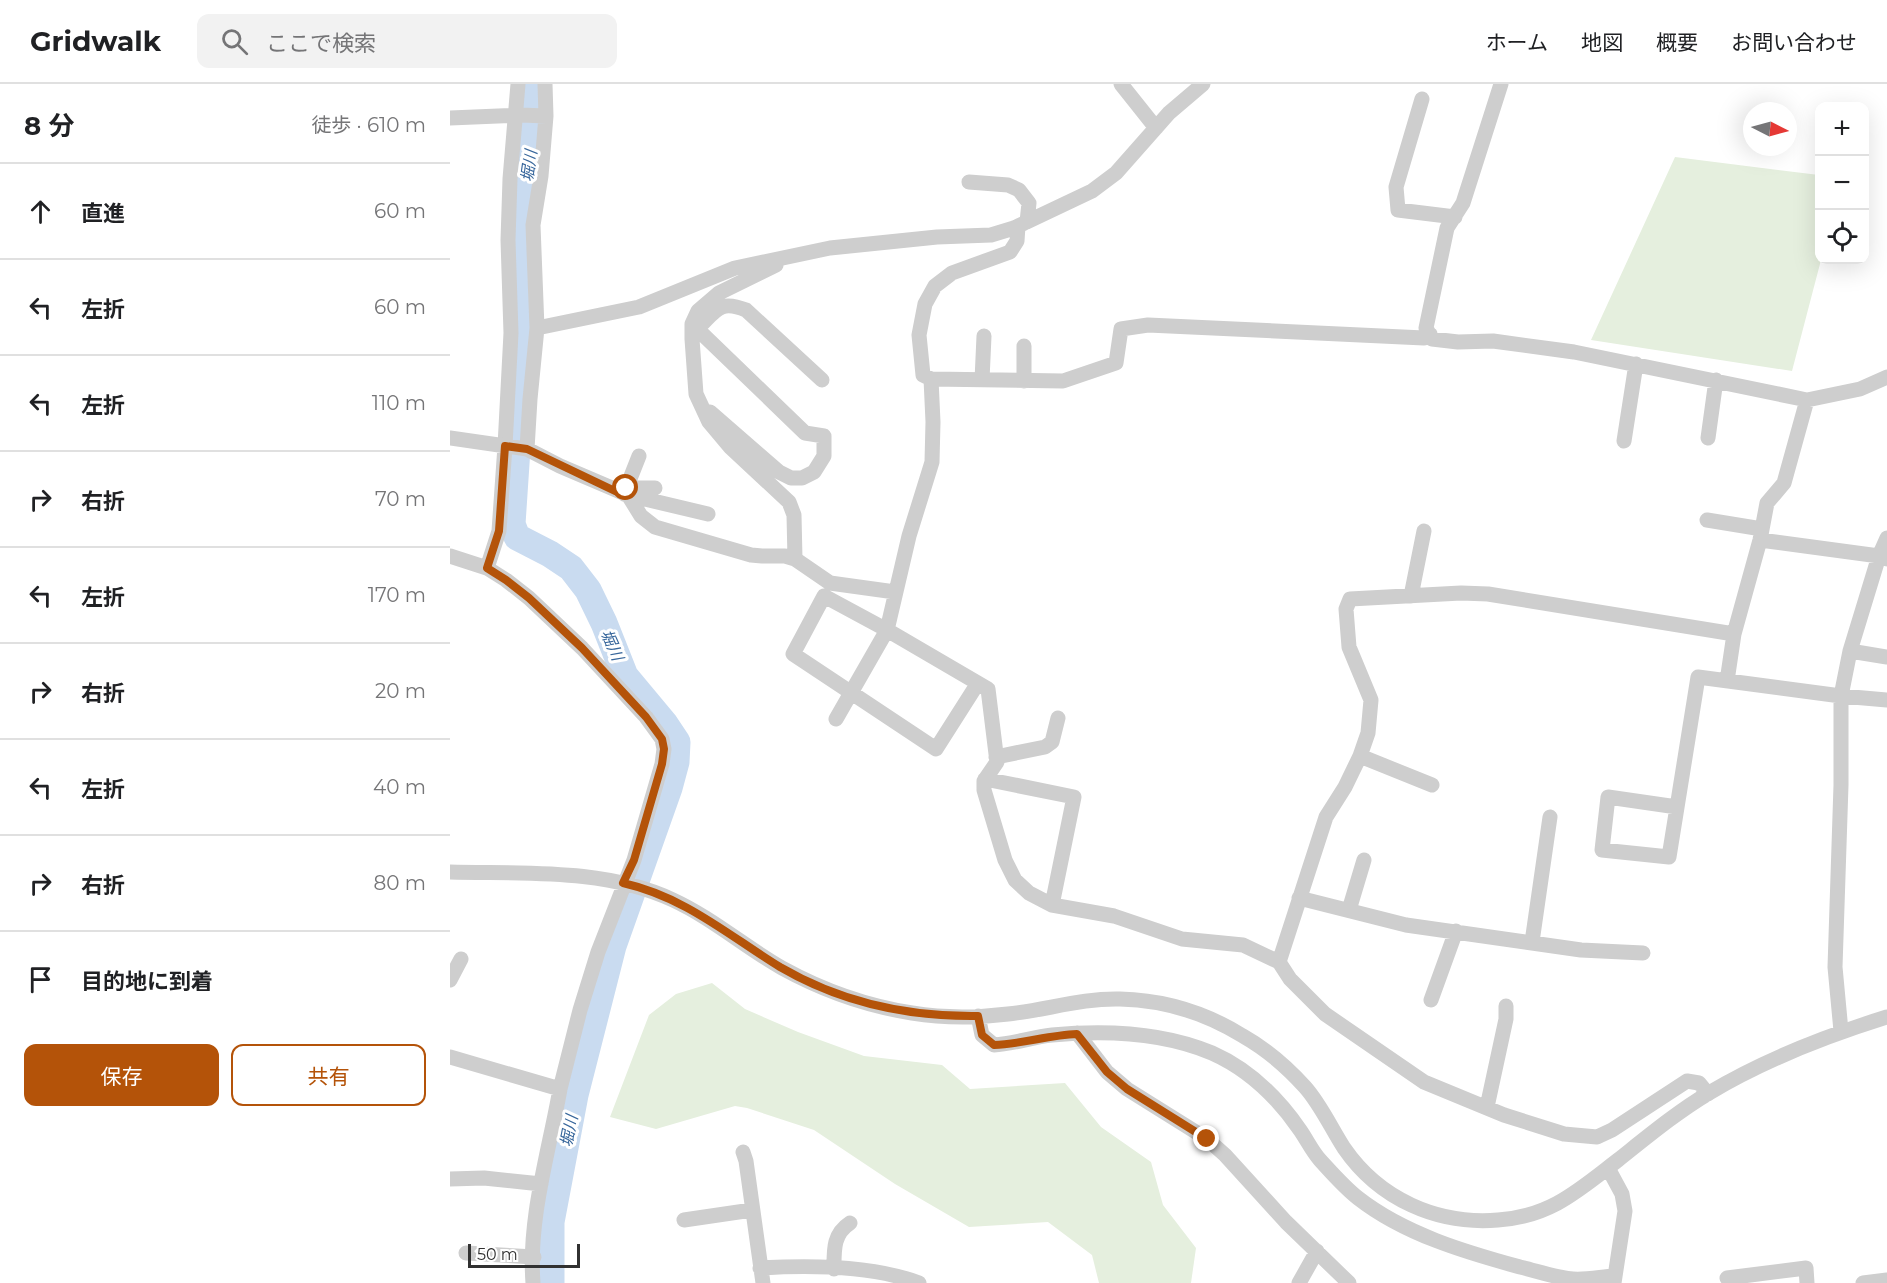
<!DOCTYPE html>
<html lang="ja">
<head>
<meta charset="utf-8">
<style>
  body { margin:0; font-family:Montserrat,"Noto Sans JP",sans-serif; background:#f2f2f2; color:#202124 }
  .controls { position:absolute; right:18px; top:18px; display:grid; overflow:hidden; border-radius:12px; box-shadow:0 6px 24px #0002 }
  .controls button { width:54px; height:54px; display:grid; place-items:center; padding:0; border:0; border-bottom:2px solid #e0e0e0; background:#fff; color:#202124; font:30px sans-serif }
  .compass { position:absolute; left:1293px; top:18px; width:54px; height:54px; border-radius:50%; background:#fff; box-shadow:0 6px 24px #0002; rotate:96deg }
  .scale { position:absolute; left:18px; bottom:15px; width:112px; box-sizing:border-box; padding-left:6px; border:3px solid #313131; border-top:0; font-size:16px; line-height:21px; white-space:nowrap; color:#313131; -webkit-text-stroke:4px #fff; paint-order:stroke }
  .stop { position:absolute; width:18px; height:18px; margin:-14px; border:4px solid #b45309; border-radius:50%; background:#fff }
  .stop.end { background:#b45309; border-color:#fff; box-shadow:0 2px 6px #0008 }
  .list { margin:0; padding:0; list-style:none }
  h2 { display:flex; justify-content:space-between; align-items:center; height:78px; margin:0; padding:0 24px; font-size:26px }
  h2 small { font-size:20px; font-weight:400; color:#757577 }
  .list li { display:grid; grid-template-columns:39px 1fr auto; gap:18px; align-items:center; box-sizing:border-box; height:96px; padding:0 24px; border-top:2px solid #e0e0e0 }
  .list b { display:block; font-size:22px; white-space:nowrap }
  .list em { font-size:20px; font-style:normal; color:#757577 }
  .actions { display:flex; gap:12px; padding:18px 24px }
  .actions a { flex:1; padding:14px 0; border:2px solid #b45309; border-radius:12px; text-align:center; font-size:21px; color:#b45309 }
  .actions .main { background:#b45309; color:#fff }
  .icon { flex:none; width:33px; height:33px; fill:none; stroke:currentColor; stroke-width:2; stroke-linecap:round; stroke-linejoin:round }
  .map { position:relative; flex:none; width:1437px; height:1199px; overflow:hidden }
  header { display:flex; align-items:center; gap:36px; box-sizing:border-box; height:84px; padding:0 30px; background:#fff; border-bottom:2px solid #e0e0e0 }
  header strong { font-size:28px }
  nav { display:flex; gap:33px; margin-inline-start:auto; font-size:21px }
  .search { width:420px; height:54px; background:#f2f2f2; display:flex; align-items:center; gap:15px; box-sizing:border-box; padding:0 21px; border-radius:12px; color:#757577; font-size:22px }
  main { display:flex }
  aside { flex:1; background:#fff }
  .map>svg:first-child { display:block }
  .green { fill:#e5efde }
  .lines { fill:none; stroke-linecap:round; stroke-linejoin:round }
  .river { stroke:#c9dbf0; stroke-width:27 }
  .minor { stroke:#cecece; stroke-width:15 }
  .route { stroke:#b45309; stroke-width:8 }
  .labels { text-anchor:middle; dominant-baseline:central; stroke-width:6; stroke-linejoin:round; paint-order:stroke }
  .water-label { font-size:16px; font-style:italic; fill:#37669b; stroke:#fff }
</style>
</head>
<body>
<header>
<strong>Gridwalk</strong>
<div class="search"><svg class="icon" aria-label="search" viewBox="0 0 24 24"><circle cx="10" cy="10" r="6"/><path d="M15 15l6 6"/></svg>ここで検索</div>
<nav><a>ホーム</a><a>地図</a><a>概要</a><a>お問い合わせ</a></nav>
</header>
<main>
<aside>
<h2>8 分<small>徒歩 · 610 m</small></h2>
<ul class="list">
<li><svg class="icon" aria-label="ahead" viewBox="0 0 24 24"><path d="M12 20V5M6 11l6-6 6 6"/></svg><div><b>直進</b></div><em>60 m</em></li>
<li><svg class="icon" aria-label="left" viewBox="0 0 24 24"><path d="M17 20v-9H6M10 6l-5 5 5 5"/></svg><div><b>左折</b></div><em>60 m</em></li>
<li><svg class="icon" aria-label="left" viewBox="0 0 24 24"><path d="M17 20v-9H6M10 6l-5 5 5 5"/></svg><div><b>左折</b></div><em>110 m</em></li>
<li><svg class="icon" aria-label="right" viewBox="0 0 24 24"><path d="M7 20v-9h11M14 6l5 5-5 5"/></svg><div><b>右折</b></div><em>70 m</em></li>
<li><svg class="icon" aria-label="left" viewBox="0 0 24 24"><path d="M17 20v-9H6M10 6l-5 5 5 5"/></svg><div><b>左折</b></div><em>170 m</em></li>
<li><svg class="icon" aria-label="right" viewBox="0 0 24 24"><path d="M7 20v-9h11M14 6l5 5-5 5"/></svg><div><b>右折</b></div><em>20 m</em></li>
<li><svg class="icon" aria-label="left" viewBox="0 0 24 24"><path d="M17 20v-9H6M10 6l-5 5 5 5"/></svg><div><b>左折</b></div><em>40 m</em></li>
<li><svg class="icon" aria-label="right" viewBox="0 0 24 24"><path d="M7 20v-9h11M14 6l5 5-5 5"/></svg><div><b>右折</b></div><em>80 m</em></li>
<li><svg class="icon" aria-label="arrive" viewBox="0 0 24 24"><path d="M6 21V4h12l-3 4 3 4H6"/></svg><div><b>目的地に到着</b></div></li>
</ul>
<div class="actions"><a class="main">保存</a><a>共有</a></div>
</aside>
<div class="map">
<svg width="1437" height="1199" viewBox="0 0 1437 1199">
  <rect width="100%" height="100%" fill="#fff"/>
  <!-- green -->
  <path class="green" d="M1225 73 1369 91 1371 176 1342 287 1141 256Z
    M262 899 295 925 348 948 414 972 492 981 520 1005 615 999 651 1043 701 1078 713 1121 746 1164 741 1199H649L642 1171 598 1138 519 1143 445 1100 364 1046 297 1024 285 1022 206 1045 160 1033 199 931 226 910Z"/>
  <g class="lines">
    <!-- river -->
    <path class="river" d="M82 0V70L72 124 71 304 62 440 67 453 100 470 121 484 138 506 154 539 175 592 215 640 227 658 226 678 219 704 163 862 125 1011 101 1138V1199"/>
    <!-- minor -->
    <path class="minor" d="M68 0 60 95 58 156 61 249 55 362 49 447 37 484 56 496 79 514 132 564 196 633 212 655 214 665 212 680 184 776 148 868 130 926 110 1005
      M671 0 706 44
      M1051 0 1013 119 997 144 976 244 982 255 1008 258 1043 257 1124 268 1357 316 1410 305 1437 293
      M972 15 946 103 948 126 1005 133
      M0 34 71 31 96 32
      M519 98 558 101 569 106 579 119 577 138
      M568 142 567 157 560 168 502 189 485 202 475 220 469 251 473 291 481 295 613 297 666 279 671 245 698 241 974 254 980 250
      M326 181 269 209 248 227 242 240V255L246 310 259 338 280 363 339 418 344 431 345 475
      M242 240 355 349 374 352V372L364 388 352 394H341L329 388 260 328
      M87 244 189 223 285 184 380 164 487 153 541 151 564 144 642 107 666 89 719 29 753 0
      M247 245C266 227 269 215 296 226L372 296
      M481 295 483 338 482 378 459 452 437 546 538 605 547 678 534 697V706L555 776 565 796 579 809 602 821 664 832 732 855 793 861 829 878 840 895 875 930 974 998 1054 1031 1114 1050 1147 1053 1162 1046 1237 997 1249 999 1258 1010
      M532 296 534 252
      M574 297V262
      M0 354 77 365 110 382 178 411 191 432 205 443 301 471 312 472H335L345 475 380 499 445 508
      M1258 354 1266 296
      M1174 357 1186 280
      M77 365 80 315 87 244 83 141 91 92 96 32 95 0
      M176 404H205
      M174 410 189 372
      M178 411 258 430
      M1257 436 1312 445
      M1310 456 1429 472 1437 475
      M0 472 37 484
      M961 512 974 447
      M1400 567 1437 573
      M1277 597 1284 550
      M386 635 437 546 374 512 343 570 486 665 528 599
      M910 672 982 701
      M546 673 595 663 602 658 608 634
      M535 695 624 713 602 821
      M1227 723 1158 713 1152 766 1219 773 1248 593 1391 612 1437 616
      M0 788C74 790 154 784 223 816 262 834 295 863 332 884 372 906 417 922 462 929 493 934 526 934 558 930 596 926 632 914 670 915 714 916 756 929 793 952 816 965 837 983 855 1003 871 1021 881 1044 894 1064 929 1115 987 1141 1048 1136 1100 1133 1129 1106 1168 1076 1197 1053 1227 1028 1259 1009 1314 976 1376 952 1437 933
      M849 814 956 841 1131 866 1193 869
      M899 826 914 776
      M1082 858 1100 733
      M829 878 876 733 895 703 910 672 918 649 921 616 899 563 896 525 900 515 1011 509 1038 510 1284 550 1310 456 1317 419 1334 399 1357 316
      M0 896 11 875
      M981 916 1006 847
      M528 932 532 951 544 961C564 960 582 953 602 951 655 946 712 948 762 969 798 985 828 1014 850 1046 857 1056 862 1067 870 1076 882 1089 894 1103 908 1114 954 1150 1015 1168 1070 1183 1087 1187 1106 1194 1123 1195 1136 1196 1150 1193 1164 1192
      M1391 947 1385 883 1391 701V612L1400 567 1429 472 1437 454
      M627 949 657 988 677 1005 757 1055 775 1071 836 1138 899 1199
      M0 973 110 1005C99 1068 78 1134 83 1199
      M1037 1023 1056 935V922
      M293 1068 296 1077 313 1199
      M1158 1084 1172 1110 1175 1127 1164 1199
      M0 1095 34 1094 91 1100
      M234 1136 302 1126
      M16 1169 84 1173
      M310 1184C361 1181 422 1181 469 1199
      M384 1185C384 1166 383 1150 400 1139
      M1277 1194 1356 1184 1357 1199
      M849 1199 867 1167
      M1413 1199 1437 1196"/>
  </g>
  <g class="lines">
    <!-- route -->
    <path class="route" d="M176 404 174 410 165 407 77 365 55 362 49 447 37 484 56 496 79 514 132 564 196 633 212 655 214 665 212 680 184 776 173 799C235 813 278 851 330 883 390 918 459 933 528 932L532 951 544 961C572 960 599 951 627 950L657 988 677 1005 757 1055"/>
  </g>
  <g class="labels">
    <!-- water labels -->
    <g class="water-label">
      <text transform="translate(79 82) rotate(-82)">堀川</text>
      <text transform="translate(162 561) rotate(66)">堀川</text>
      <text transform="translate(119 1047) rotate(-79)">堀川</text>
    </g>
  </g>
</svg>
<div class="controls">
<button>+</button>
<button>−</button>
<button><svg class="icon" aria-label="locate" viewBox="0 0 24 24"><circle cx="12" cy="12" r="6"/><path d="M12 2v4M12 18v4M2 12h4M18 12h4"/></svg></button>
</div>
<svg class="compass" viewBox="-18 -18 36 36"><path d="M0-13l5 13h-10z" fill="#e53935"/><path d="M0 13l5-13h-10z" fill="#757577"/></svg>
<div class="scale">50 m</div>
<div class="stop" style="left:176px;top:404px"></div>
<div class="stop end" style="left:757px;top:1055px"></div>
</div>
</main>
</body>
</html>
